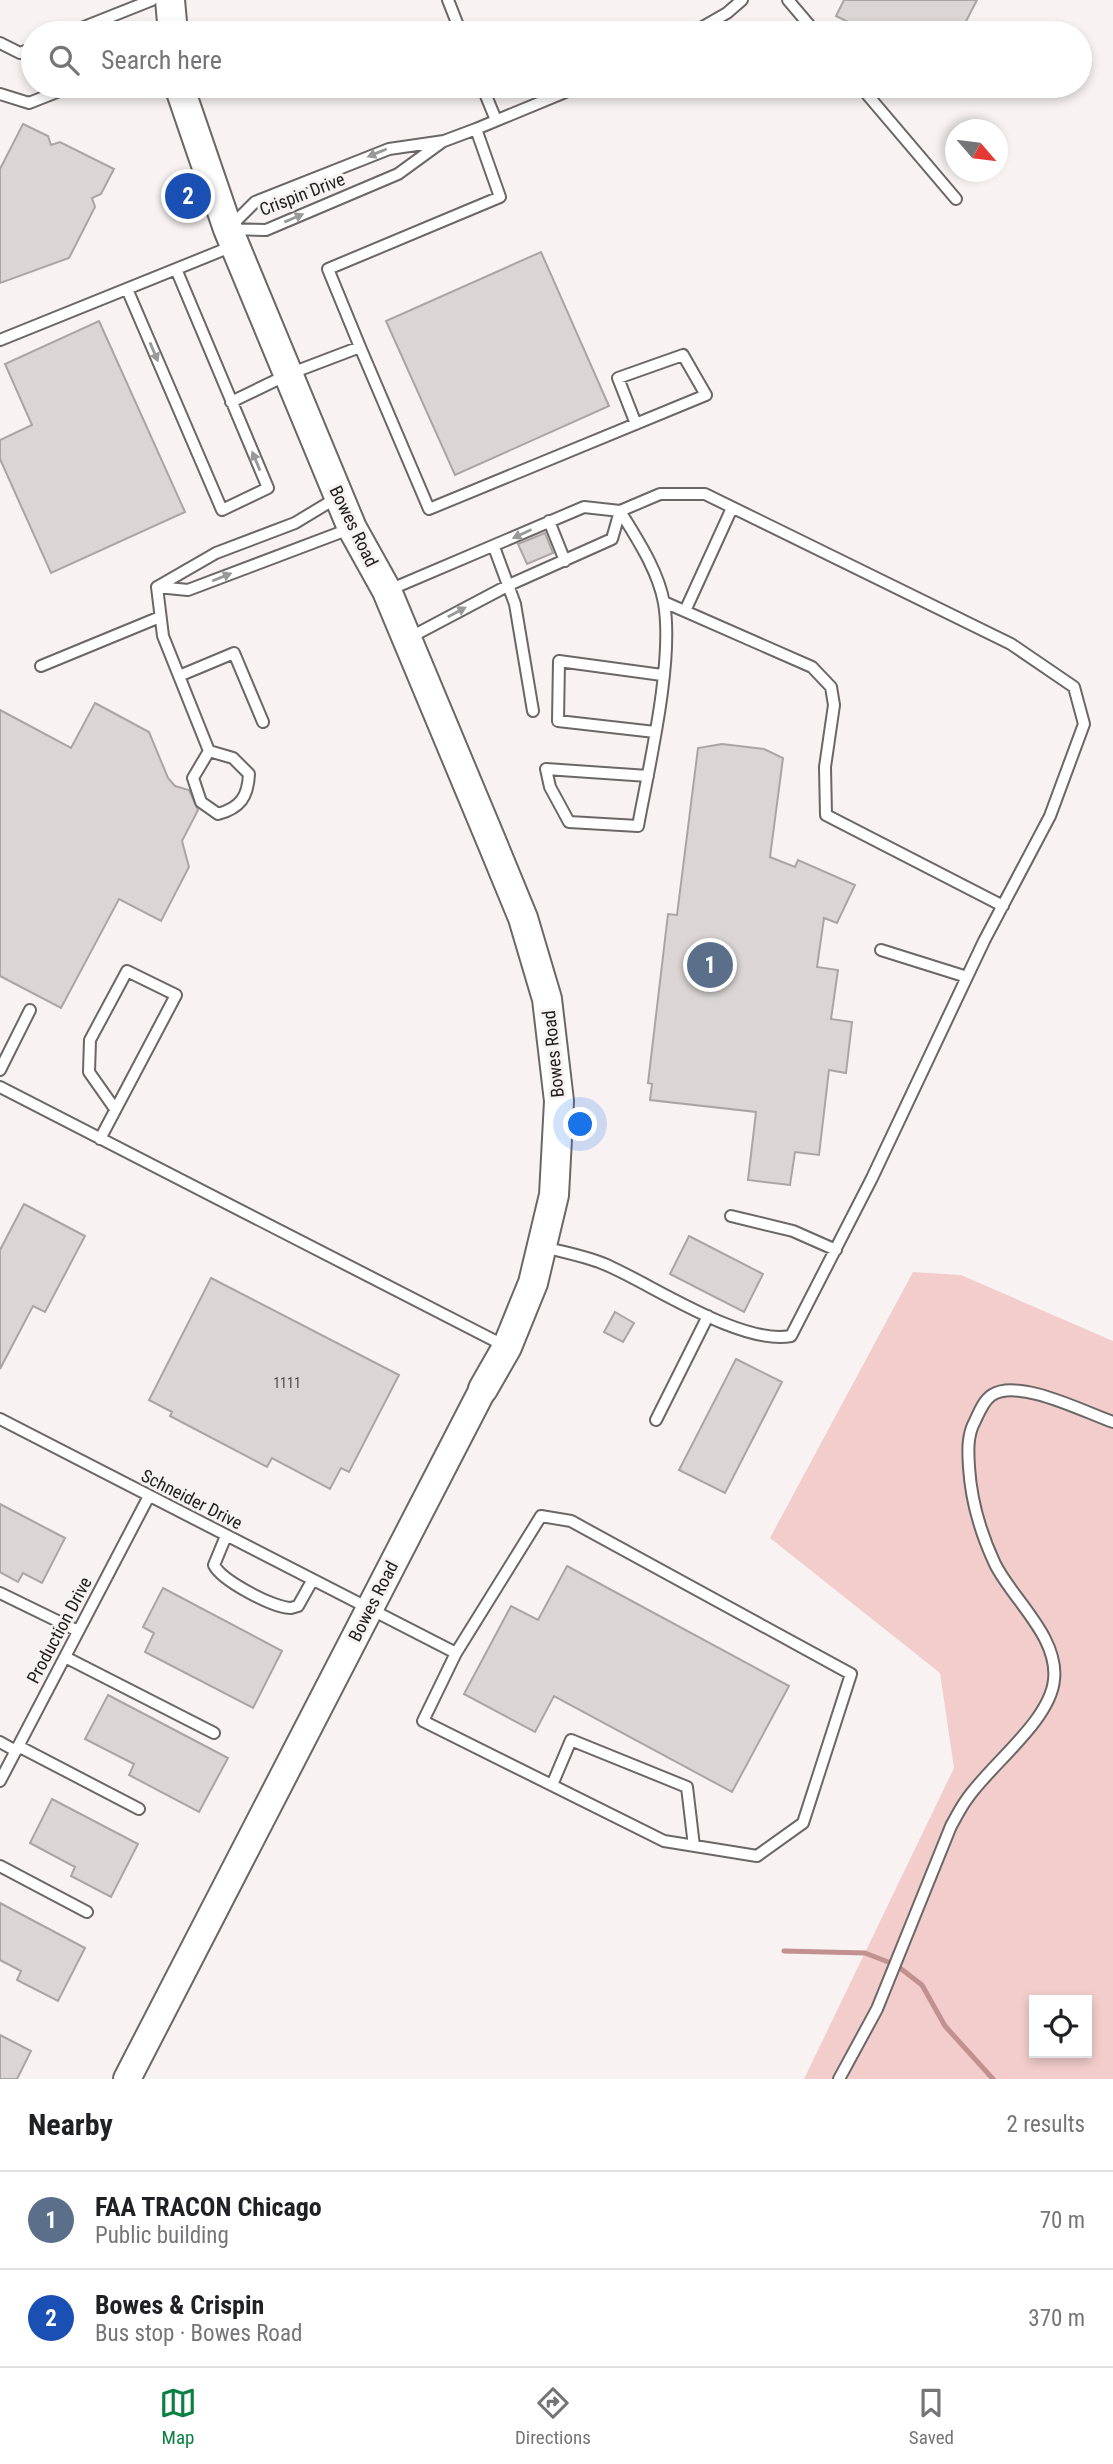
<!DOCTYPE html>
<html lang="en">
<head>
<meta charset="utf-8">
<style>
  body { margin:0; font-family:"Roboto Condensed",sans-serif; background:#f6f6f6; color:#202124 }
  .controls { position:absolute; right:21px; bottom:21px; display:grid; overflow:hidden; border-radius:0px; box-shadow:0 4px 10px #0003 }
  .controls button { width:63px; height:63px; display:grid; place-items:center; padding:0; border:0; border-bottom:2px solid #e0e0e0; background:#fff; color:#202124; font:35px sans-serif }
  .compass { position:absolute; left:945px; top:119px; width:63px; height:63px; border-radius:50%; background:#fff; box-shadow:0 4px 10px #0003; rotate:118deg }
  .you { position:absolute; left:581px; top:1125px; width:24px; height:24px; margin:-18px; border:5px solid #fff; border-radius:50%; background:#1a73e8; box-shadow:0 0 0 10px #1a73e833 }
  .badge { display:grid; place-items:center; width:46px; height:46px; border-radius:50%; background:#0b8043; color:#fff; font-size:23px; font-weight:700 }
  .pin { position:absolute; translate:-50% -50%; border:4px solid #fff; box-shadow:0 2px 7px #0006 }
  .list { margin:0; padding:0; list-style:none }
  h2 { display:flex; justify-content:space-between; align-items:center; height:91px; margin:0; padding:0 28px; font-size:30px }
  h2 small { font-size:23px; font-weight:400; color:#757577 }
  .list li { display:grid; grid-template-columns:46px 1fr auto; gap:21px; align-items:center; box-sizing:border-box; height:98px; padding:0 28px; border-top:2px solid #e0e0e0 }
  .list b { display:block; font-size:26px; white-space:nowrap }
  .list p { margin:0; font-size:23px; white-space:nowrap; color:#757577 }
  .list em { font-size:23px; font-style:normal; color:#757577 }
  .icon { flex:none; width:38px; height:38px; fill:none; stroke:currentColor; stroke-width:2; stroke-linecap:round; stroke-linejoin:round }
  .map { position:relative; flex:none; width:1113px; height:2079px; overflow:hidden }
  .search { position:absolute; background:#fff; box-shadow:0 4px 10px #0003; left:21px; right:21px; top:21px; height:77px; display:flex; align-items:center; gap:18px; box-sizing:border-box; padding:0 24px; border-radius:38px; color:#757577; font-size:26px }
  .sheet { height:287px; background:#fff }
  nav { display:flex; justify-content:space-around; align-items:center; box-sizing:border-box; height:98px; border-top:2px solid #e0e0e0; background:#fff; font-size:19px; color:#757577 }
  nav a { display:grid; justify-items:center; gap:4px }
  nav .on { color:#0b8043 }
  .map>svg:first-child { display:block }
  .green { fill:#f2cdcb; fill-rule:evenodd }
  .lines { fill:none; stroke-linecap:round; stroke-linejoin:round }
  .stream { stroke:#c2918f; stroke-width:5 }
  .building { fill:#dbd5d5; stroke:#aaa5a4; stroke-width:2 }
  .service-casing { stroke:#6c6767; stroke-width:14 }
  .tertiary-casing { stroke:#6c6767; stroke-width:30 }
  .secondary-casing { stroke:#6c6767; stroke-width:32 }
  .service { stroke:#fff; stroke-width:10 }
  .tertiary { stroke:#fff; stroke-width:26 }
  .secondary { stroke:#fff; stroke-width:28 }
  .oneway { fill:#9a9999 }
  .labels { text-anchor:middle; dominant-baseline:central; stroke-width:6; stroke-linejoin:round; paint-order:stroke }
  .number-label { font-size:14px; fill:#4e4b4b }
  .street-label { font-size:18px; fill:#1f1d1d; stroke:#f8f2f2 }
</style>
</head>
<body>
<div class="map">
<svg width="1113" height="2079" viewBox="0 0 1113 2079">
  <rect width="100%" height="100%" fill="#f8f2f2"/>
  <!-- green -->
  <path class="green" d="M913 1272 961 1275 1113 1341V2079H804L954 1768 940 1673 770 1538ZM1034 2000H1087V2053H1034Z"/>
  <g class="lines">
    <!-- stream -->
    <path class="stream" d="M784 1951 865 1953 896 1965 922 1985 945 2026 993 2079"/>
  </g>
  <!-- building -->
  <path class="building" d="M844 0H977L960 33H870L836 16Z
    M23 124 48 136 51 145 60 142 114 169 101 194 92 198 95 207 69 258 0 283V169Z
    M541 252 609 406 455 475 386 321Z
    M99 321 185 512 51 573 0 459V440L32 425 5 364Z
    M545 533 553 553 527 564 518 544Z
    M95 703 149 732 168 778 175 786 189 790 198 810 182 841 189 867 161 921 119 899 61 1008 0 976V710L71 748Z
    M722 744 764 749 783 758 770 857 795 867 798 860 855 885 837 923 824 918 817 967 838 970 831 1019 852 1022 846 1073 829 1070 819 1155 795 1152 790 1185 748 1180 756 1112 650 1100 652 1084 648 1083 668 914 677 915 698 748Z
    M24 1204 85 1236 45 1312 33 1306 0 1369V1250Z
    M689 1236 763 1274 744 1312 670 1274Z
    M211 1278 399 1375 349 1472 341 1468 330 1489 272 1458 267 1467 170 1416 172 1412 149 1400Z
    M615 1312 634 1323 623 1342 604 1332Z
    M736 1359 782 1382 725 1493 679 1470Z
    M0 1504 65 1538 42 1583 23 1573 18 1582 0 1572Z
    M567 1566 789 1686 732 1792 554 1696 535 1732 464 1694 511 1606 538 1620Z
    M163 1588 282 1651 253 1708 145 1652 154 1633 143 1627Z
    M108 1695 228 1758 199 1812 129 1775 134 1764 85 1739Z
    M52 1799 138 1844 111 1897 71 1876 75 1867 30 1843Z
    M0 1903 85 1948 58 2001 17 1980 21 1971 0 1960Z
    M0 2035 31 2051 17 2079H0Z"/>
  <g class="lines">
    <defs>
      <path id="service" d="M448 0 461 33
        M788 0 816 33
        M69 33 152 0
        M692 33 727 13 742 0
        M0 43 20 53 33 48
        M482 86 496 120
        M860 86 956 199
        M0 94 29 103 72 86
        M230 227 255 202 389 149 444 141 476 129 580 86
        M231 229 266 230 398 174 442 142
        M127 289 222 510 268 488 176 269
        M0 340 233 246
        M360 347 429 509 706 395 683 355 618 378 636 424
        M231 402 289 374 360 347 328 269 500 197 476 129
        M549 521 565 561
        M494 547 515 604 533 711
        M157 587 163 636 209 751 233 758 249 774C248 797 240 808 218 814L201 802 193 778 209 751
        M157 587 188 590 352 528
        M157 587 216 553 295 523 338 497
        M389 590 584 507 620 511 612 539 509 585 407 639
        M664 602 812 667 831 687 834 705 825 767 826 815 1003 906
        M685 611 732 508
        M41 666 160 617
        M179 676 234 653 263 722
        M655 732 558 721 559 661 662 675
        M881 950 967 977
        M0 1070 30 1010
        M0 1087 507 1347
        M100 1139 176 995 127 971 90 1040 89 1072 115 1109
        M731 1216 793 1231 836 1250
        M544 1247C566 1253 591 1257 611 1267 657 1288 742 1345 791 1336L872 1178 984 941 1050 816 1084 724 1074 687 1011 644 705 494H660L620 511C637 539 658 570 664 603 674 661 649 766 638 826L569 822 550 787 546 769 648 776
        M0 1419 456 1653 423 1721 664 1841 757 1856 803 1823 851 1674 571 1521 541 1516 456 1653
        M656 1420 708 1316
        M226 1536 214 1565C222 1581 274 1608 291 1608L298 1606 312 1581
        M0 1593 78 1631
        M65 1657 214 1733
        M0 1742 16 1751
        M18 1746 139 1809
        M0 1781 149 1496
        M552 1785 571 1740 687 1787 694 1846
        M0 1866 87 1912
        M839 2079 877 2009 951 1826C956 1817 961 1807 967 1799 990 1765 1050 1721 1054 1680 1059 1637 1013 1600 995 1564 981 1534 971 1501 969 1467 968 1452 967 1435 975 1421 979 1412 984 1400 992 1395 1019 1378 1084 1412 1113 1422"/>
      <path id="tertiary" d="M127 2079 483 1389"/>
      <path id="secondary" d="M170 0 173 33
        M179 86 228 229 352 528 387 591 493 845 523 918 547 999 559 1101 554 1195 533 1283 507 1347 483 1389"/>
    </defs>
    <!-- service casing -->
    <use href="#service" class="service-casing"/>
    <!-- tertiary casing -->
    <use href="#tertiary" class="tertiary-casing"/>
    <!-- secondary casing -->
    <use href="#secondary" class="secondary-casing"/>
    <!-- service -->
    <use href="#service" class="service"/>
    <!-- tertiary -->
    <use href="#tertiary" class="tertiary"/>
    <!-- secondary -->
    <use href="#secondary" class="secondary"/>
  </g>
  <!-- one-way arrows -->
  <defs><path id="oneway-solid" d="M-6-.8H1V-3.2L6.5 0L1 3.2V.8H-6Z" transform="scale(1.75)"/></defs>
  <g class="oneway">
    <use href="#oneway-solid" transform="translate(377 153) rotate(158)"/>
    <use href="#oneway-solid" transform="translate(294 218) rotate(-23)"/>
    <use href="#oneway-solid" transform="translate(154 352) rotate(67)"/>
    <use href="#oneway-solid" transform="translate(256 461) rotate(-113)"/>
    <use href="#oneway-solid" transform="translate(522 534) rotate(155)"/>
    <use href="#oneway-solid" transform="translate(222 577) rotate(-22)"/>
    <use href="#oneway-solid" transform="translate(457 612) rotate(-28)"/>
  </g>
  <g class="labels">
    <!-- number labels -->
    <g class="number-label">
      <text x="287" y="1383">1111</text>
    </g>
    <!-- street labels -->
    <g class="street-label">
      <text transform="translate(302 194) rotate(-21)">Crispin Drive</text>
      <text transform="translate(354 526) rotate(64)">Bowes Road</text>
      <text transform="translate(553 1054) rotate(-96)">Bowes Road</text>
      <text transform="translate(192 1499) rotate(27)">Schneider Drive</text>
      <text transform="translate(373 1601) rotate(-63)">Bowes Road</text>
      <text transform="translate(59 1630) rotate(-62)">Production Drive</text>
    </g>
  </g>
</svg>
<div class="controls">
<button><svg class="icon" aria-label="locate" viewBox="0 0 24 24"><circle cx="12" cy="12" r="6"/><path d="M12 2v4M12 18v4M2 12h4M18 12h4"/></svg></button>
</div>
<svg class="compass" viewBox="-18 -18 36 36"><path d="M0-13l5 13h-10z" fill="#e53935"/><path d="M0 13l5-13h-10z" fill="#757577"/></svg>
<div class="you"></div>
<div class="pin badge" style="left:710px;top:965px;background:#5c6f8a">1</div>
<div class="pin badge" style="left:188px;top:196px;background:#1a4fb4">2</div>
<div class="search"><svg class="icon" aria-label="search" viewBox="0 0 24 24"><circle cx="10" cy="10" r="6"/><path d="M15 15l6 6"/></svg>Search here</div>
</div>
<section class="sheet">
<h2>Nearby<small>2 results</small></h2>
<ul class="list">
<li><span class="badge" style="background:#5c6f8a">1</span><div><b>FAA TRACON Chicago</b><p>Public building</p></div><em>70 m</em></li>
<li><span class="badge" style="background:#1a4fb4">2</span><div><b>Bowes &amp; Crispin</b><p>Bus stop · Bowes Road</p></div><em>370 m</em></li>
</ul>
</section>
<nav>
<a class="on"><svg class="icon" aria-label="map" viewBox="0 0 24 24"><path d="M3 6l6-2 6 2 6-2v14l-6 2-6-2-6 2zM9 4v14M15 6v14"/></svg>Map</a>
<a><svg class="icon" aria-label="directions" viewBox="0 0 24 24"><path d="M12 3l9 9-9 9-9-9zM9 14v-3h6M13 9l2 2-2 2"/></svg>Directions</a>
<a><svg class="icon" aria-label="saved" viewBox="0 0 24 24"><path d="M7 4h10v16l-5-4-5 4z"/></svg>Saved</a>
</nav>
</body>
</html>
